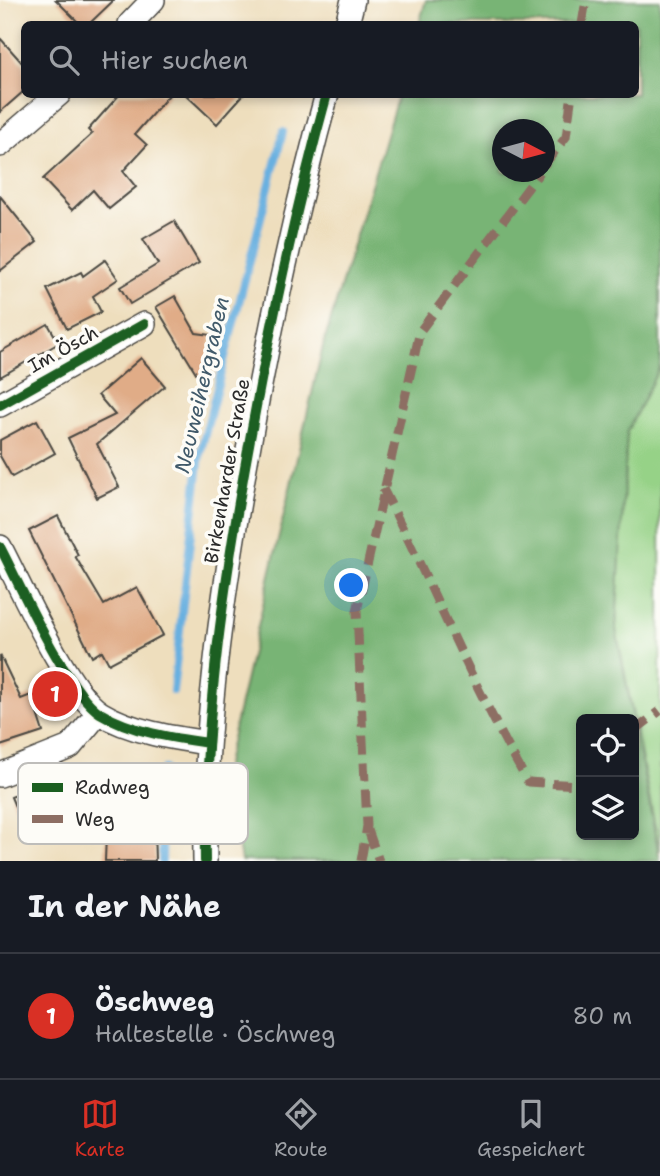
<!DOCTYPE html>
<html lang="de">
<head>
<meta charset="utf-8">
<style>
  body { margin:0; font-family:"Shantell Sans",sans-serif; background:#20242c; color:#f1f3f6 }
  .controls { position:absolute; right:21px; bottom:21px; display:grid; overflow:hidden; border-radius:10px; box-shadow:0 4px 10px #0003 }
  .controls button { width:63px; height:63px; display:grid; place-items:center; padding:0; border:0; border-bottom:2px solid #363941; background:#171b24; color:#f1f3f6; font:35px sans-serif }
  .compass { position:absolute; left:492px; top:119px; width:63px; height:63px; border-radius:50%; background:#171b24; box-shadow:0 4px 10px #0003; rotate:96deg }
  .you { position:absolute; left:352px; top:586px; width:24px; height:24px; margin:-18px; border:5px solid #fff; border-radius:50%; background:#1a73e8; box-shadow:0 0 0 10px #1a73e833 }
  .badge { display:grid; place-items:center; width:46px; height:46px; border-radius:50%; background:#d93025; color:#fff; font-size:23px; font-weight:700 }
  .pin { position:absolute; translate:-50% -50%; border:4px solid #fff; box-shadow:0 2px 7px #0006 }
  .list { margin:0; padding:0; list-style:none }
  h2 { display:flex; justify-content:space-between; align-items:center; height:91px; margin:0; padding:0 28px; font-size:30px }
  h2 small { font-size:23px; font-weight:400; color:#9ea1a6 }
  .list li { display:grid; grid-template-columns:46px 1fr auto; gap:21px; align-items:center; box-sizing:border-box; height:126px; padding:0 28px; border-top:2px solid #363941 }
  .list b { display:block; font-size:26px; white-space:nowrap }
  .list p { margin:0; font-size:23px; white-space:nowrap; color:#9ea1a6 }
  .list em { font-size:23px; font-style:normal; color:#9ea1a6 }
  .icon { flex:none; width:38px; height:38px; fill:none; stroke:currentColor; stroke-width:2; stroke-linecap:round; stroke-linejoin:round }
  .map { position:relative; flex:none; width:660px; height:861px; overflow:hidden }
  .search { position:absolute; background:#171b24; box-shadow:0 4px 10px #0003; left:21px; right:21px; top:21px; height:77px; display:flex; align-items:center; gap:18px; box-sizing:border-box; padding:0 24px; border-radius:10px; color:#9ea1a6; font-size:26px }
  .sheet { height:217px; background:#171b24 }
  nav { display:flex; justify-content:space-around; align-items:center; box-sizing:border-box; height:98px; border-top:2px solid #363941; background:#171b24; font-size:19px; color:#9ea1a6 }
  nav a { display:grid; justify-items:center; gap:4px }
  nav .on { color:#d93025 }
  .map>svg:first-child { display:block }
  .green { fill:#96d287; stroke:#607e59; stroke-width:2 }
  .forest { fill:#78b474; stroke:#527050; stroke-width:2; fill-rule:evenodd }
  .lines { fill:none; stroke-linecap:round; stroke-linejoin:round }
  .stream { stroke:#69b0e0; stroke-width:8 }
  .building { fill:#e0ac87 }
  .minor-casing { stroke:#484641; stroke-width:26 }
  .minor { stroke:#fff; stroke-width:23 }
  .quiet { stroke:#8d6e63; stroke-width:9; stroke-dasharray:18 9; stroke-linecap:butt }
  .cycleway-casing { stroke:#fdfcf7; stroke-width:15 }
  .cycleway { stroke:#1b5e20; stroke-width:10 }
  .labels { text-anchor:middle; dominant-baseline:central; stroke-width:7; stroke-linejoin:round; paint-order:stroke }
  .street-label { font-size:19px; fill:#2b2b2b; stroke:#fdfcf7 }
  .water-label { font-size:21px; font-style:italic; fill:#415a6a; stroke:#fdfcf7 }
  .key { fill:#fdfcf7; stroke:#bebdba; stroke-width:2 }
  .key-label { font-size:19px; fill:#2b2b2b }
</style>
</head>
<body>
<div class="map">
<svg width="660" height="861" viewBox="0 0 660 861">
  <rect width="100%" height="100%" fill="#fdfcf7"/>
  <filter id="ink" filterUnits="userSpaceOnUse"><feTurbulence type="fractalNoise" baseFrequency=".0143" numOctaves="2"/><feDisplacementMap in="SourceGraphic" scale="14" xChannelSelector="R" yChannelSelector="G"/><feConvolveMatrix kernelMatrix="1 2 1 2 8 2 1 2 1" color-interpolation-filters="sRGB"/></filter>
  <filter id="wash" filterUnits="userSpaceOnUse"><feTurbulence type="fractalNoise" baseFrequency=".00686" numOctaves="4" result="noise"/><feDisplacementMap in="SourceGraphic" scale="28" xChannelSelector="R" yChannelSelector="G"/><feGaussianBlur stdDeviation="1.57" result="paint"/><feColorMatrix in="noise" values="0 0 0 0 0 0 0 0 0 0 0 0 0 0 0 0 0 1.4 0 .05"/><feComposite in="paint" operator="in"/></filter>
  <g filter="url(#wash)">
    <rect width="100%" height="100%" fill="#eedebd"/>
    <!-- green -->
    <path class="green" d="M660 366V851L616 629 627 432Z"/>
    <!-- forest -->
    <path class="forest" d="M426 0H660V366L627 432 616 629 660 861H241L225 768 323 346 398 95 636 94V24H419ZM503 130H544V172H503ZM581 719H634V835H581Z"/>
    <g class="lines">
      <!-- stream -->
      <path class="stream" d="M173 691 200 454 283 132
        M162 861 164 769"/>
    </g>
    <g id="blocks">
      <!-- building -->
      <path class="building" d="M56 0H114L89 24H80Z
        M0 38 24 65V91L0 112Z
        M120 94H170L135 134 147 145 123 171 136 187 109 209 93 190 72 210 43 179 92 134 88 130Z
        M185 94H244L217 124Z
        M0 196 37 242 0 271Z
        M174 221 199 263 130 304 120 287 158 264 143 239Z
        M105 260 118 279 93 296 101 312 67 329 47 289 81 272 83 276Z
        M175 296 196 333 212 335 204 386 156 307Z
        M48 324 59 343 0 377V352Z
        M141 358 165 386 97 444 119 487 97 498 68 438 115 415 98 395Z
        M37 420 55 453 12 477 0 456V440Z
        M58 516 78 555 75 556 104 605 137 587 163 635 109 664 102 651 92 657 29 531Z
        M0 655 21 699 31 695 43 732 0 746Z
        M40 785 57 828 29 840 11 797Z
        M116 806 135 812V827L154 828 155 861H105L106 834Z"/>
    </g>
  </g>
  <g filter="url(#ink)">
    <use href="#blocks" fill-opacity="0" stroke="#484641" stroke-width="2"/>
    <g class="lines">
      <defs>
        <path id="minor" d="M130 24 153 0
          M347 24 353 0
          M0 145 59 94
          M0 405 144 324
          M0 547C20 585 67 692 100 713 131 732 173 738 208 743
          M0 775 70 747 99 712
          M205 861C203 728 222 597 245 467 267 342 293 217 327 94"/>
      </defs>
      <!-- minor casing -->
      <use href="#minor" class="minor-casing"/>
      <!-- minor -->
      <use href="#minor" class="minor"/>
      <!-- quiet -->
      <path class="quiet" d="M582 24 586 0
        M544 165 566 137 572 94
        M383 489C433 586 473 688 528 782L577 785 581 781
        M634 731 660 711
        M368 830 379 861
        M361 861 367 826 357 611 420 331 540 172"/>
      <defs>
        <path id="cycleway" d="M0 405 144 324
          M0 547C20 585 67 692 100 713 131 732 173 738 208 743
          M205 861C203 728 222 597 245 467 267 342 293 217 327 94"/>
      </defs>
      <!-- cycleway casing -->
      <use href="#cycleway" class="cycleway-casing"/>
      <!-- cycleway -->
      <use href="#cycleway" class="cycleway"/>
    </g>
  </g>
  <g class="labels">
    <!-- street labels -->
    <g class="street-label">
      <text transform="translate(63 349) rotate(-29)">Im Ösch</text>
      <text transform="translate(227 471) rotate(-80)">Birkenharder Straße</text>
    </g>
    <!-- water labels -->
    <g class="water-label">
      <text transform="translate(202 385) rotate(-77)">Neuweihergraben</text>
    </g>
  </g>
  <!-- legend -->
  <rect x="18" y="763" width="230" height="81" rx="10" class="key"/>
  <rect x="32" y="783" width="31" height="9" fill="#1b5e20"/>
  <rect x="32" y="815" width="31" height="8" fill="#8d6e63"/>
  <g class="key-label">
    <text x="75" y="794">Radweg</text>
    <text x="75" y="826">Weg</text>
  </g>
</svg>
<div class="controls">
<button><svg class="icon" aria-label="locate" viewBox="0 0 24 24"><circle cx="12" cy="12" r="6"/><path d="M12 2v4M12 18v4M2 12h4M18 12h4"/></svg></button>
<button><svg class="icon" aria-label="layers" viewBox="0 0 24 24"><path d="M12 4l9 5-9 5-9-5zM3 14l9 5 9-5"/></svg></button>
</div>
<svg class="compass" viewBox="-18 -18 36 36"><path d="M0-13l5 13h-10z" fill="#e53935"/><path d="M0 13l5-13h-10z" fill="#9ea1a6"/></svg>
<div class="you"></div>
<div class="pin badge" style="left:55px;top:694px">1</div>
<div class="search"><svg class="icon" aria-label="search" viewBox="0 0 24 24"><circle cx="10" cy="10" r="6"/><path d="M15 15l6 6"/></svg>Hier suchen</div>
</div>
<section class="sheet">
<h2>In der Nähe<small></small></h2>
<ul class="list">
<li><span class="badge">1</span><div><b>Öschweg</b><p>Haltestelle · Öschweg</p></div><em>80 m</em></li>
</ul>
</section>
<nav>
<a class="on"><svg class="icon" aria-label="map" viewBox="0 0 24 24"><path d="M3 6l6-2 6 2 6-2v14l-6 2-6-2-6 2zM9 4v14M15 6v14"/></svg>Karte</a>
<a><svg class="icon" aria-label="directions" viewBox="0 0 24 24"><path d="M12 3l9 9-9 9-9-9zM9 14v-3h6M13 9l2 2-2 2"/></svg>Route</a>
<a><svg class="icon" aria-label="saved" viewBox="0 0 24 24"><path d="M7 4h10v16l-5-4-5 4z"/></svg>Gespeichert</a>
</nav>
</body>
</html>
